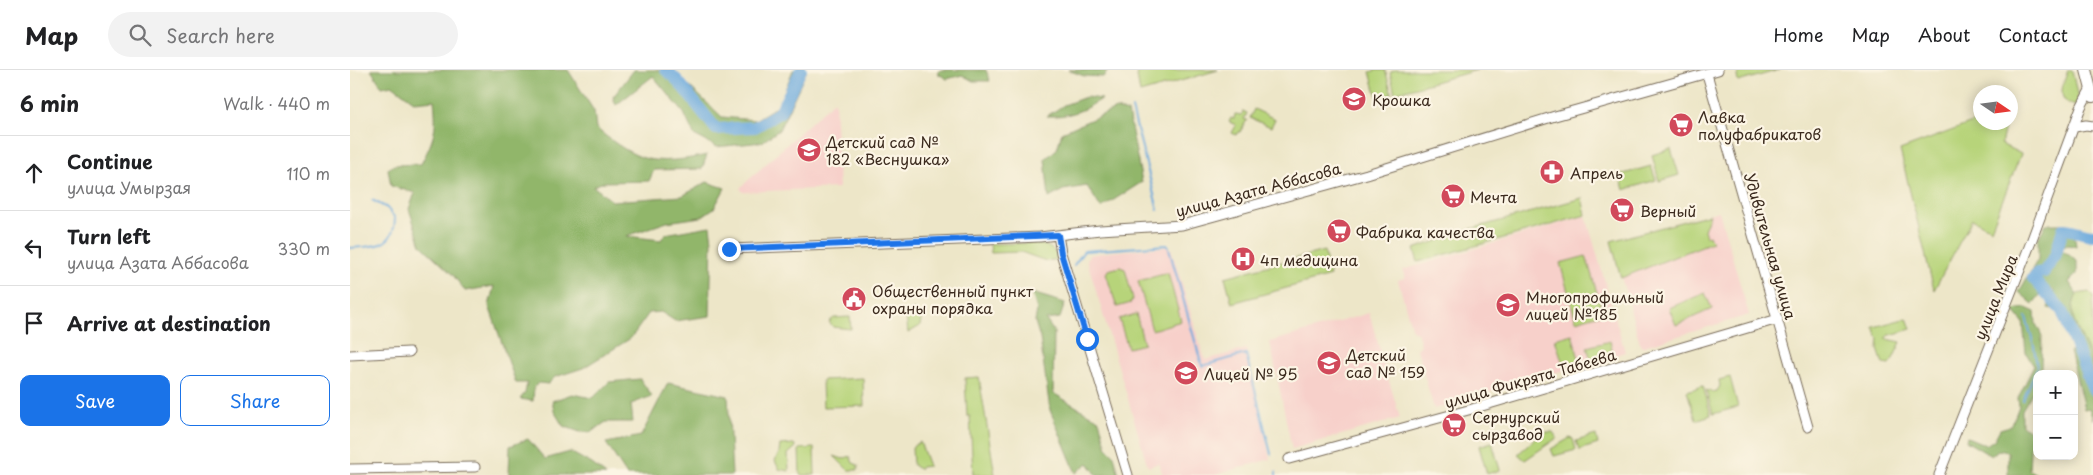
<!DOCTYPE html>
<html lang="en">
<head>
<meta charset="utf-8">
<style>
  body { margin:0; font-family:"Playpen Sans",sans-serif; background:#f2f2f2; color:#202124 }
  .controls { position:absolute; right:15px; bottom:15px; display:grid; overflow:hidden; border-radius:10px; box-shadow:0 2px 12px #0003 }
  .controls button { width:45px; height:45px; display:grid; place-items:center; padding:0; border:0; border-bottom:1px solid #e0e0e0; background:#fff; color:#202124; font:25px sans-serif }
  .compass { position:absolute; left:1623px; top:15px; width:45px; height:45px; border-radius:50%; background:#fff; box-shadow:0 2px 12px #0003; rotate:103deg }
  .stop { position:absolute; width:15px; height:15px; margin:-11px; border:4px solid #1a73e8; border-radius:50%; background:#fff }
  .stop.end { background:#1a73e8; border-color:#fff; box-shadow:0 1px 5px #0008 }
  .list { margin:0; padding:0; list-style:none }
  h2 { display:flex; justify-content:space-between; align-items:center; height:65px; margin:0; padding:0 20px; font-size:21px }
  h2 small { font-size:16px; font-weight:400; color:#757577 }
  .list li { display:grid; grid-template-columns:32px 1fr auto; gap:15px; align-items:center; box-sizing:border-box; height:75px; padding:0 20px; border-top:1px solid #e0e0e0 }
  .list b { display:block; font-size:19px; white-space:nowrap }
  .list p { margin:0; font-size:16px; white-space:nowrap; color:#757577 }
  .list em { font-size:16px; font-style:normal; color:#757577 }
  .actions { display:flex; gap:10px; padding:15px 20px }
  .actions a { flex:1; padding:11px 0; border:1px solid #1a73e8; border-radius:10px; text-align:center; font-size:18px; color:#1a73e8 }
  .actions .main { background:#1a73e8; color:#fff }
  .icon { flex:none; width:28px; height:28px; fill:none; stroke:currentColor; stroke-width:2; stroke-linecap:round; stroke-linejoin:round }
  .map { position:relative; flex:none; width:1743px; height:405px; overflow:hidden }
  header { display:flex; align-items:center; gap:30px; box-sizing:border-box; height:70px; padding:0 25px; background:#fff; border-bottom:1px solid #e0e0e0 }
  header strong { font-size:24px }
  nav { display:flex; gap:28px; margin-inline-start:auto; font-size:18px }
  .search { width:350px; height:45px; background:#f2f2f2; display:flex; align-items:center; gap:12px; box-sizing:border-box; padding:0 18px; border-radius:28px; color:#757577; font-size:19px }
  main { display:flex }
  aside { flex:1; background:#fff }
  .map>svg:first-child { display:block }
  .built { fill:#f7d0ca }
  .green { fill:#b7d47a; stroke:#797f4c }
  .forest { fill:#91b66a; stroke:#667044 }
  .lines { fill:none; stroke-linecap:round; stroke-linejoin:round }
  .stream { stroke:#6ba9dd; stroke-width:2 }
  .river { stroke:#6ba9dd; stroke-width:12 }
  .minor-casing { stroke:#796c5a; stroke-width:11 }
  .major-casing { stroke:#796c5a; stroke-width:12 }
  .minor { stroke:#fff; stroke-width:9 }
  .major { stroke:#fff; stroke-width:10 }
  .route { stroke:#1a73e8; stroke-width:6 }
  .labels { text-anchor:middle; dominant-baseline:central; stroke-width:4.5; stroke-linejoin:round; paint-order:stroke }
  .poi-label { font-size:15px; fill:#3b2a1e; stroke:#fcf5e5; text-anchor:start }
  .street-label { font-size:15px; fill:#3b2a1e; stroke:#fcf5e5 }
</style>
</head>
<body>
<header>
<strong>Map</strong>
<div class="search"><svg class="icon" aria-label="search" viewBox="0 0 24 24"><circle cx="10" cy="10" r="6"/><path d="M15 15l6 6"/></svg>Search here</div>
<nav><a>Home</a><a>Map</a><a>About</a><a>Contact</a></nav>
</header>
<main>
<aside>
<h2>6 min<small>Walk · 440 m</small></h2>
<ul class="list">
<li><svg class="icon" aria-label="ahead" viewBox="0 0 24 24"><path d="M12 20V5M6 11l6-6 6 6"/></svg><div><b>Continue</b><p>улица Умырзая</p></div><em>110 m</em></li>
<li><svg class="icon" aria-label="left" viewBox="0 0 24 24"><path d="M17 20v-9H6M10 6l-5 5 5 5"/></svg><div><b>Turn left</b><p>улица Азата Аббасова</p></div><em>330 m</em></li>
<li><svg class="icon" aria-label="arrive" viewBox="0 0 24 24"><path d="M6 21V4h12l-3 4 3 4H6"/></svg><div><b>Arrive at destination</b></div></li>
</ul>
<div class="actions"><a class="main">Save</a><a>Share</a></div>
</aside>
<div class="map">
<svg width="1743" height="405" viewBox="0 0 1743 405">
  <rect width="100%" height="100%" fill="#fcf5e5"/>
  <filter id="ink" filterUnits="userSpaceOnUse"><feTurbulence type="fractalNoise" baseFrequency=".02" numOctaves="2"/><feDisplacementMap in="SourceGraphic" scale="10" xChannelSelector="R" yChannelSelector="G"/><feConvolveMatrix kernelMatrix="1 2 1 2 8 2 1 2 1" color-interpolation-filters="sRGB"/></filter>
  <filter id="wash" filterUnits="userSpaceOnUse"><feTurbulence type="fractalNoise" baseFrequency=".0096" numOctaves="4" result="noise"/><feDisplacementMap in="SourceGraphic" scale="20" xChannelSelector="R" yChannelSelector="G"/><feGaussianBlur stdDeviation="1.12" result="paint"/><feColorMatrix in="noise" values="0 0 0 0 0 0 0 0 0 0 0 0 0 0 0 0 0 1.4 0 .05"/><feComposite in="paint" operator="in"/></filter>
  <g filter="url(#wash)">
    <rect width="100%" height="100%" fill="#ede6c8"/>
    <!-- built -->
    <path class="built" d="M485 30 489 118 393 122 390 118Z
      M1369 141 1399 245 1291 277 1261 171Z
      M1236 146 1275 282 1084 339 1067 279 1071 275 1069 268 1067 262 1062 260 1048 210 1055 208 1053 200Z
      M816 177 821 178 855 290 896 279 920 389 865 405H813L809 393 798 397 737 190 739 185 760 182Z
      M1019 243 1050 348 942 379 920 272Z"/>
    <!-- green -->
    <path class="green" d="M786 0H868L790 23Z
      M1027 0H1035L1042 24 1027 27 1020 2Z
      M1044 0H1127L1045 23 1040 3Z
      M1390 0H1429L1388 12 1387 6Z
      M1718 0H1722L1728 29 1727 36C1704 32 1713 15 1718 0Z
      M904 39 925 49 921 57 900 48Z
      M893 41 897 43 894 49 897 50 890 62H888L886 65 882 63 886 55 879 52 881 48 884 49 885 44 892 45Z
      M1630 50V52L1656 53 1651 74 1671 84 1641 159 1622 149 1584 220 1550 80Z
      M1321 79 1329 105 1309 111 1302 85Z
      M1301 96 1306 110 1274 120 1270 105Z
      M1232 128 1236 145 1068 192 1064 179 1121 159Z
      M1360 144 1354 160 1356 166 1359 165 1362 172 1271 208 1261 171Z
      M683 173C695 174 704 177 709 189L696 191 671 182 641 183 640 174Z
      M974 181 980 206 882 233 875 207Z
      M1236 186 1253 243 1226 251 1210 193Z
      M770 197 775 199 783 229 781 233 767 237 756 204 758 200Z
      M818 203 831 251 802 260 788 211Z
      M1739 222 1743 226V293L1723 249 1722 236 1727 224Z
      M1355 223 1362 239 1326 255 1319 238Z
      M564 239 571 250 570 256 558 263 556 244Z
      M786 244 794 274 778 278 769 249Z
      M500 247 501 259 483 257 479 252 484 248Z
      M1557 248 1561 259 1537 266V269L1551 272 1540 295 1533 294 1528 279 1529 268 1527 266 1524 257Z
      M1222 264 1230 292 1214 297 1205 269Z
      M1260 271 1263 283 1241 290 1237 277Z
      M629 307 645 405H623L620 346H617L615 308Z
      M1380 307 1388 337 1363 344 1356 320 1361 322 1367 321 1370 316 1369 310Z
      M513 308 514 336 473 337 472 310Z
      M1353 316 1361 345 1346 350 1337 321Z
      M1193 362H1203L1207 368 1175 390 1168 384Z
      M1246 365 1248 374 1229 380 1226 371Z
      M1220 368 1223 369 1226 380 1204 386 1201 379Z
      M570 372 579 396 571 397 569 399 563 395 562 377Z
      M1142 372 1150 400 1137 404 1129 376Z
      M444 374 446 377 438 384 439 401 429 399 425 391 429 383 430 375Z
      M464 378 465 405H450L449 379Z
      M484 386 493 389 500 386 503 393 508 395V400H498Z"/>
    <!-- forest -->
    <path class="forest" d="M21 0H218L244 41 246 58C259 69 275 81 291 87 308 94 339 89 357 85L352 99 304 100 299 111 254 112 243 116 262 131 332 126 357 112 375 118 364 138 351 147 317 152 276 166 311 170 315 164 360 156 362 171 360 246 325 251 311 242 299 243 281 268 233 298 205 307 198 314 189 313 184 317 183 331 170 329 175 323 177 313H166L139 236 144 216 115 221 103 205 71 175 59 139 65 123 41 116 38 99 44 95 71 94C85 67 87 60 84 30L65 32 42 15 32 17Z
      M284 0H322L372 47 405 50 429 35 443 0H457L429 60 412 72 367 77 344 65 334 43 303 6 266 35 263 27Z
      M591 0H636L640 11H623L612 5 597 9 587 3Z
      M718 0H759L753 7 734 6Z
      M736 27 752 29C732 41 720 47 697 46L714 35Z
      M766 39 778 42 792 112 751 138 737 116 713 120 699 128 695 89 707 79 712 62Z
      M1696 154H1717L1724 163 1726 176 1715 175 1712 180 1727 191V204L1719 212 1727 224C1714 252 1735 266 1742 292 1743 305 1743 336 1743 350L1739 338 1734 339 1720 281 1725 279 1709 240 1698 238 1704 220 1695 218 1683 234 1669 222 1688 189V169Z
      M682 223 715 233 710 248 696 250 704 262 703 323 749 350 757 378 764 385 769 405H747L738 393 726 403 700 340 690 268 685 252 687 240Z
      M1676 238 1685 242 1686 254 1692 266 1691 302 1687 304 1685 318 1672 340V355L1681 362 1679 400 1688 405H1658V382L1648 380 1641 386 1616 371 1617 367 1636 375 1644 370 1650 359 1660 356 1664 349 1669 336 1668 328 1684 296 1676 283 1673 252 1663 240Z
      M290 309 302 326 281 334 283 352H256L241 362H230L213 356 204 341 202 331 222 324 243 328 259 312Z
      M318 313 378 326 382 405H277L256 373 291 366Z
      M178 369 195 389 220 382 242 394 256 405H159L160 376Z"/>
    <g class="lines">
      <!-- stream -->
      <path class="stream" d="M782 39 808 140
        M0 178C25 176 44 178 45 148L37 138 22 130
        M724 195 734 181 818 175 852 296 896 284 921 384
        M1673 330 1687 298 1684 276 1676 247
        M926 402V405"/>
      <!-- river -->
      <path class="river" d="M316 0 328 11 366 59 405 57 430 42 451 0
        M1743 165C1732 164 1723 159 1713 159L1705 186 1694 202 1687 203 1683 208 1712 241 1743 320"/>
    </g>
  </g>
  <g filter="url(#ink)">
    <g class="lines">
      <defs>
        <path id="minor" d="M1357 4 1458 357
          M1725 57 1736 55 1743 56
          M708 165 711 183 778 405
          M379 179 690 167 750 160 832 155 1017 104 1205 46 1368 0
          M0 285 59 282
          M939 389 1122 339 1428 249
          M0 399 125 397
          M1589 405 1681 172 1731 37 1741 18"/>
        <path id="major" d="M1736 0 1743 27"/>
      </defs>
      <!-- minor casing -->
      <use href="#minor" class="minor-casing"/>
      <!-- major casing -->
      <use href="#major" class="major-casing"/>
      <!-- minor -->
      <use href="#minor" class="minor"/>
      <!-- major -->
      <use href="#major" class="major"/>
    </g>
  </g>
  <g class="lines" filter="url(#ink)">
    <!-- route -->
    <path class="route" d="M379 179 708 165 711 183 737 269"/>
  </g>
  <!-- icons -->
  <defs>
    <symbol id="school-disc" viewBox="-11 -11 22 22"><circle r="9.5" fill="#d1495b" stroke="#fcf5e5"/><path d="M0-5L7-2L0 1L-7-2ZM-4 1L0 2.5L4 1V4Q0 6-4 4Z" fill="#fff"/></symbol>
    <symbol id="supermarket-disc" viewBox="-11 -11 22 22"><circle r="9.5" fill="#d1495b" stroke="#fcf5e5"/><path d="M-6-5.5h2.5l.6 2H6L4.5 2H-2.5L-4.4-4H-6ZM-1.5 3.2a1.3 1.3 0 1 0 .1 0ZM3 3.2a1.3 1.3 0 1 0 .1 0Z" fill="#fff"/></symbol>
    <symbol id="pharmacy-disc" viewBox="-11 -11 22 22"><circle r="9.5" fill="#d1495b" stroke="#fcf5e5"/><path d="M-2-6h4v4h4v4h-4v4h-4v-4h-4v-4h4Z" fill="#fff"/></symbol>
    <symbol id="hospital-disc" viewBox="-11 -11 22 22"><circle r="9.5" fill="#d1495b" stroke="#fcf5e5"/><path d="M-5-5h3v3.5h4V-5h3V5h-3V1.5h-4V5h-3Z" fill="#fff"/></symbol>
    <symbol id="civic-disc" viewBox="-11 -11 22 22"><circle r="9.5" fill="#d1495b" stroke="#fcf5e5"/><path d="M-.6-6.5H3V-4.5H.6V-3L4-1V1h2V6H-6V1h2V-1L-.6-3ZM-1.2 2.5V6h2.4V2.5Z" fill="#fff"/></symbol>
  </defs>
  <g fill-rule="evenodd">
    <use href="#school-disc" x="990" y="15" width="28" height="28"/>
    <use href="#supermarket-disc" x="1317" y="41" width="28" height="28"/>
    <use href="#school-disc" x="445" y="66" width="28" height="28"/>
    <use href="#pharmacy-disc" x="1188" y="88" width="28" height="28"/>
    <use href="#supermarket-disc" x="1089" y="112" width="28" height="28"/>
    <use href="#supermarket-disc" x="1258" y="126" width="28" height="28"/>
    <use href="#supermarket-disc" x="975" y="147" width="28" height="28"/>
    <use href="#hospital-disc" x="879" y="175" width="28" height="28"/>
    <use href="#civic-disc" x="490" y="215" width="28" height="28"/>
    <use href="#school-disc" x="1144" y="221" width="28" height="28"/>
    <use href="#school-disc" x="965" y="279" width="28" height="28"/>
    <use href="#school-disc" x="822" y="289" width="28" height="28"/>
    <use href="#supermarket-disc" x="1090" y="341" width="28" height="28"/>
  </g>
  <g class="labels">
    <!-- poi labels -->
    <g class="poi-label">
      <text x="1022" y="29">Крошка</text>
      <text x="1348" y="46">Лавка<tspan x="1348" dy="17">полуфабрикатов</tspan></text>
      <text x="476" y="71">Детский сад №<tspan x="476" dy="17">182 «Веснушка»</tspan></text>
      <text x="1220" y="102">Апрель</text>
      <text x="1120" y="126">Мечта</text>
      <text x="1290" y="140">Верный</text>
      <text x="1006" y="161">Фабрика качества</text>
      <text x="910" y="189">4п медицина</text>
      <text x="522" y="220">Общественный пункт<tspan x="522" dy="17">охраны порядка</tspan></text>
      <text x="1176" y="226">Многопрофильный<tspan x="1176" dy="17">лицей №185</tspan></text>
      <text x="996" y="284">Детский<tspan x="996" dy="17">сад № 159</tspan></text>
      <text x="854" y="303">Лицей № 95</text>
      <text x="1122" y="346">Сернурский<tspan x="1122" dy="17">сырзавод</tspan></text>
    </g>
    <!-- street labels -->
    <g class="street-label">
      <text transform="translate(908 119) rotate(-15)">улица Азата Аббасова</text>
      <text transform="translate(1421 176) rotate(74)">Удивительная улица</text>
      <text transform="translate(1645 227) rotate(-68)">улица Мира</text>
      <text transform="translate(1180 308) rotate(-16)">улица Фикрята Табеева</text>
    </g>
  </g>
</svg>
<div class="controls">
<button>+</button>
<button>−</button>
</div>
<svg class="compass" viewBox="-18 -18 36 36"><path d="M0-13l5 13h-10z" fill="#e53935"/><path d="M0 13l5-13h-10z" fill="#757577"/></svg>
<div class="stop" style="left:737px;top:269px"></div>
<div class="stop end" style="left:379px;top:179px"></div>
</div>
</main>
</body>
</html>
